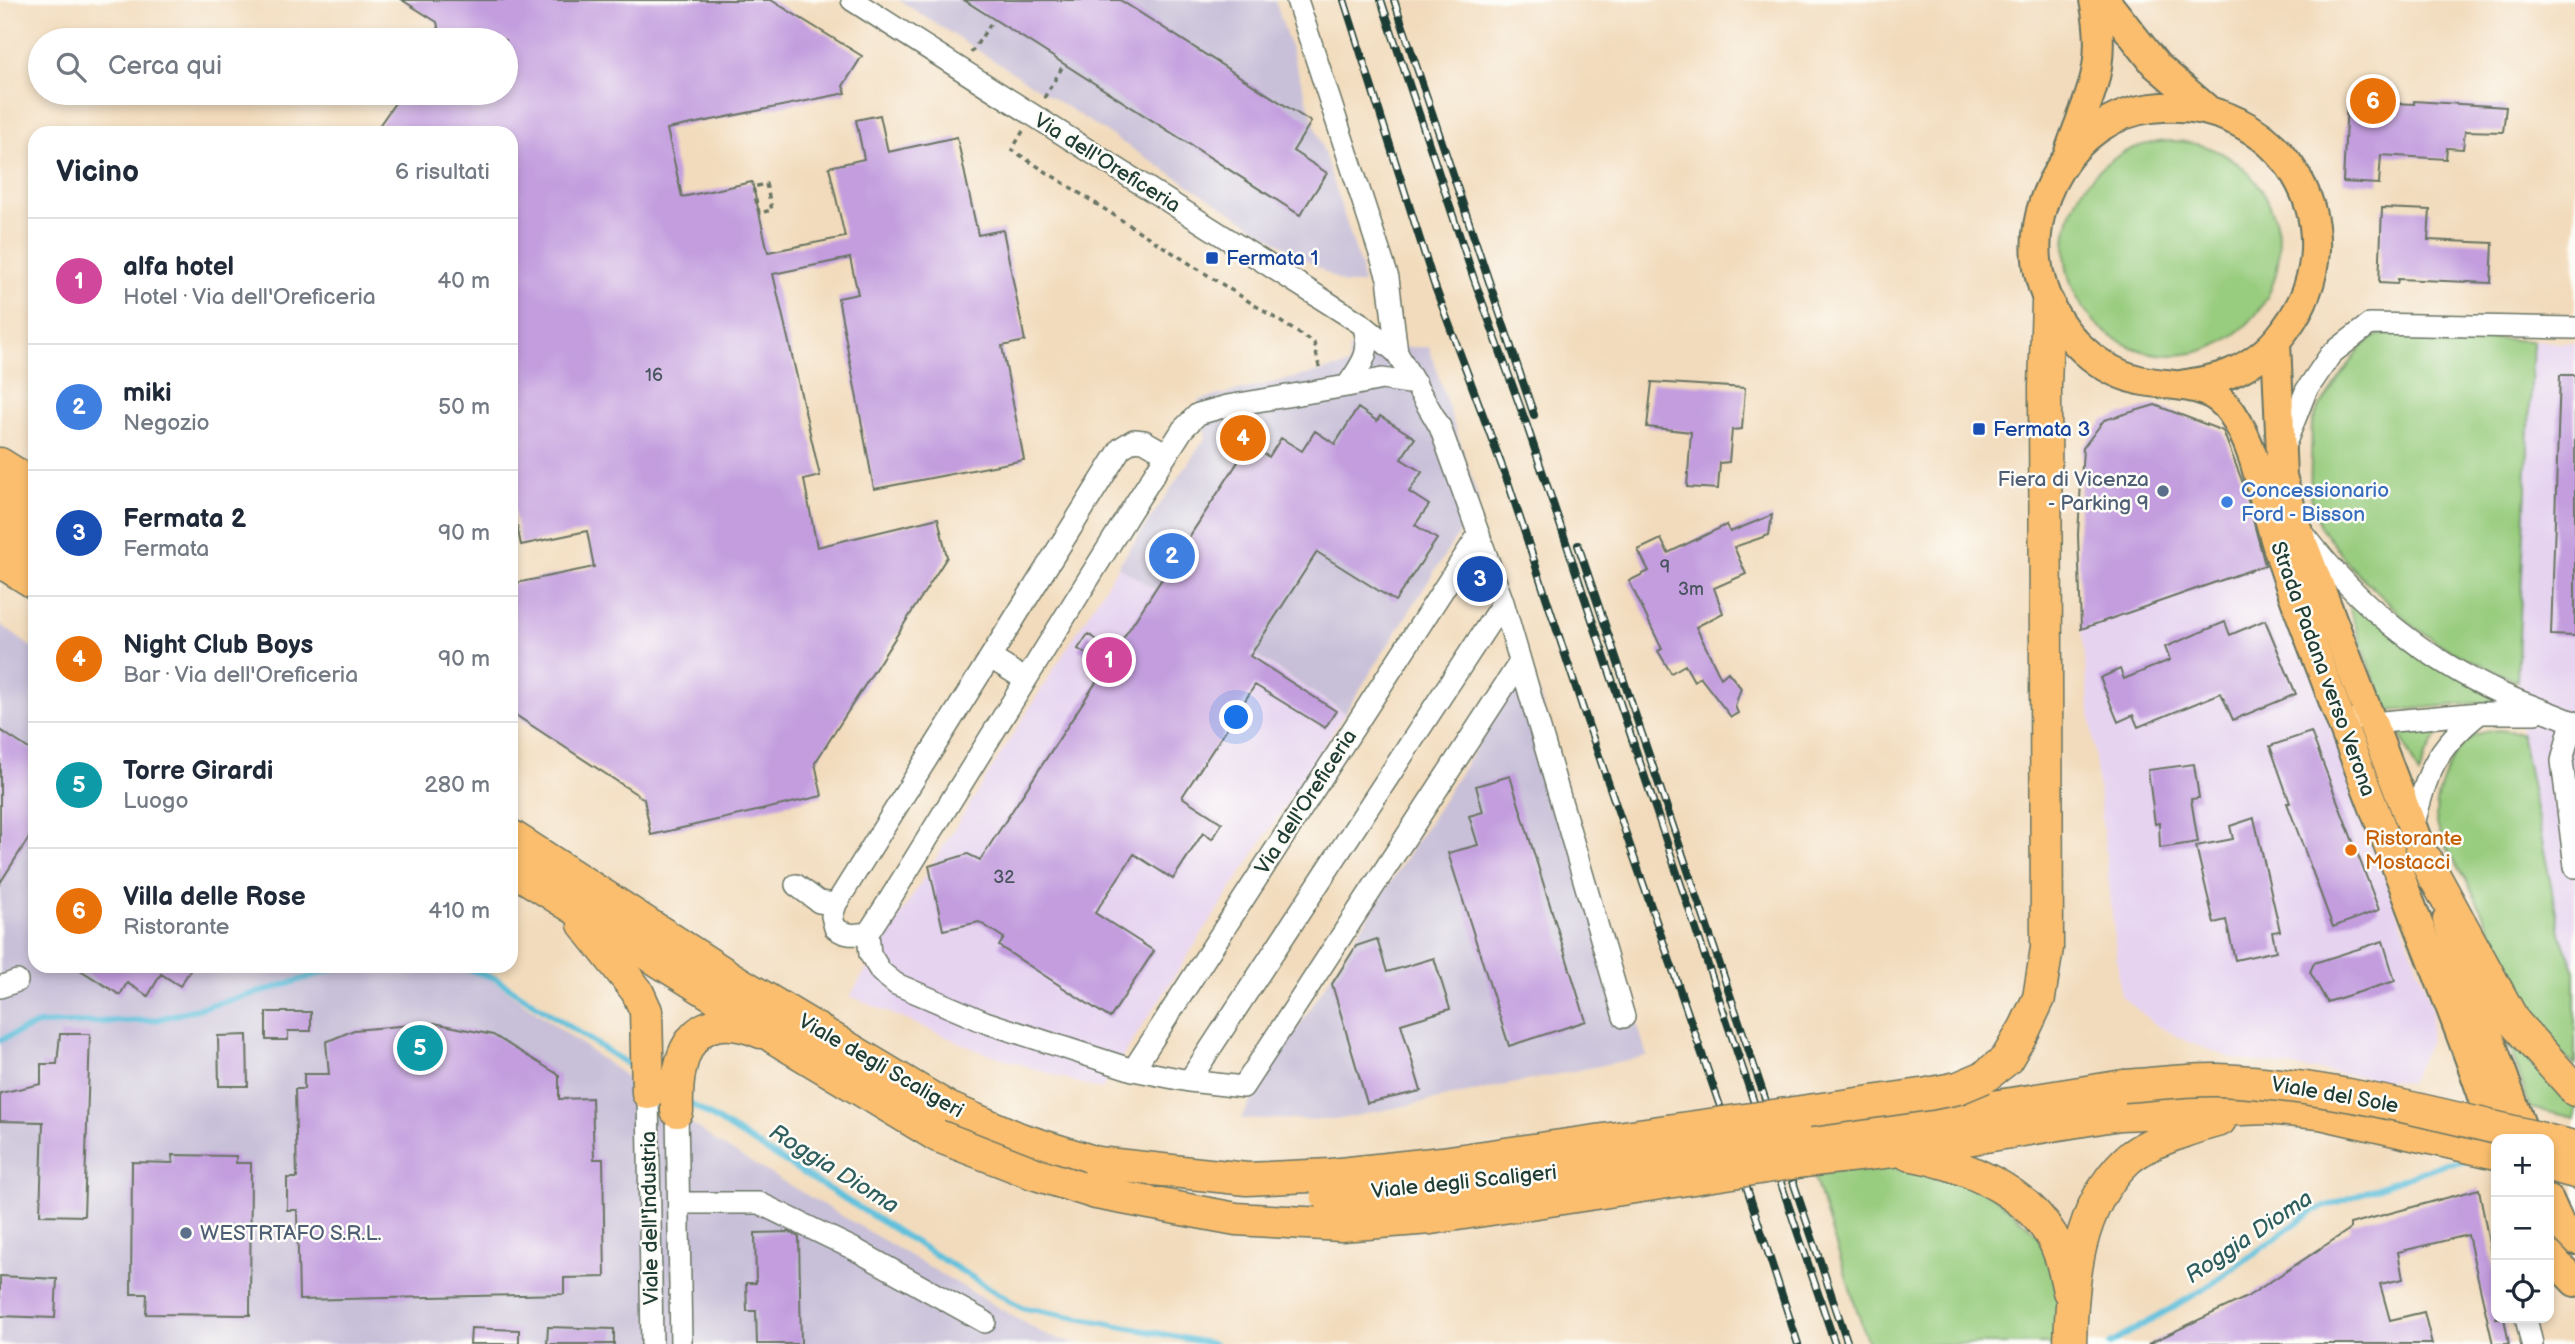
<!DOCTYPE html>
<html lang="it">
<head>
<meta charset="utf-8">
<style>
  body { margin:0; font-family:"Balsamiq Sans",sans-serif; background:#f6f6f7; color:#1f2937 }
  .controls { position:absolute; right:21px; bottom:21px; display:grid; overflow:hidden; border-radius:14px; box-shadow:0 4px 10px #0003 }
  .controls button { width:63px; height:63px; display:grid; place-items:center; padding:0; border:0; border-bottom:2px solid #e0e1e3; background:#fff; color:#1f2937; font:35px sans-serif }
  .you { position:absolute; left:1237px; top:718px; width:24px; height:24px; margin:-18px; border:5px solid #fff; border-radius:50%; background:#1a73e8; box-shadow:0 0 0 10px #1a73e833 }
  .badge { display:grid; place-items:center; width:46px; height:46px; border-radius:50%; background:#d1495b; color:#fff; font-size:23px; font-weight:700 }
  .pin { position:absolute; translate:-50% -50%; border:4px solid #fff; box-shadow:0 2px 7px #0006 }
  .list { margin:0; padding:0; list-style:none }
  h2 { display:flex; justify-content:space-between; align-items:center; height:91px; margin:0; padding:0 28px; font-size:30px }
  h2 small { font-size:23px; font-weight:400; color:#747a83 }
  .list li { display:grid; grid-template-columns:46px 1fr auto; gap:21px; align-items:center; box-sizing:border-box; height:126px; padding:0 28px; border-top:2px solid #e0e1e3 }
  .list b { display:block; font-size:26px; white-space:nowrap }
  .list p { margin:0; font-size:23px; white-space:nowrap; color:#747a83 }
  .list em { font-size:23px; font-style:normal; color:#747a83 }
  .icon { flex:none; width:38px; height:38px; fill:none; stroke:currentColor; stroke-width:2; stroke-linecap:round; stroke-linejoin:round }
  .map { position:relative; flex:none; width:2575px; height:1344px; overflow:hidden }
  .search { position:absolute; background:#fff; box-shadow:0 4px 10px #0003; left:28px; top:28px; width:490px; height:77px; display:flex; align-items:center; gap:18px; box-sizing:border-box; padding:0 24px; border-radius:38px; color:#747a83; font-size:26px }
  .panel { position:absolute; background:#fff; box-shadow:0 4px 10px #0003; left:28px; top:126px; width:490px; height:847px; border-radius:21px }
  .map>svg:first-child { display:block }
  .built { fill:#e6d3f0 }
  .industrial { fill:#c8c0d8 }
  .green { fill:#98cc7e; stroke:#5c8459; stroke-width:2 }
  .lines { fill:none; stroke-linecap:round; stroke-linejoin:round }
  .stream { stroke:#5ec0dc; stroke-width:6 }
  .building { fill:#c39dde }
  .minor-casing { stroke:#697464; stroke-width:24 }
  .major-casing { stroke:#697464; stroke-width:32 }
  .highway-casing { stroke:#697464; stroke-width:35 }
  .path { stroke:#697464; stroke-width:3.5; stroke-dasharray:5 5; stroke-linecap:butt }
  .minor { stroke:#fff; stroke-width:21 }
  .major { stroke:#fabe6e; stroke-width:28 }
  .highway { stroke:#fabe6e; stroke-width:32 }
  .rail-casing { stroke:#1f3d34; stroke-width:8 }
  .rail { stroke:#fdfcf7; stroke-width:5; stroke-dasharray:16; stroke-linecap:butt }
  .highway-bridge-casing { stroke:#697464; stroke-width:35; stroke-linecap:butt }
  .highway-bridge { stroke:#fabe6e; stroke-width:32 }
  .transit-dot { fill:#1a4fb4; stroke:#fdfcf7; stroke-width:2.5 }
  .service-dot { fill:#5c6f8a; stroke:#fdfcf7; stroke-width:2.5 }
  .shop-dot { fill:#3f7fe0; stroke:#fdfcf7; stroke-width:2.5 }
  .food-dot { fill:#e8710a; stroke:#fdfcf7; stroke-width:2.5 }
  .labels { text-anchor:middle; dominant-baseline:central; stroke-width:5; stroke-linejoin:round; paint-order:stroke }
  .number-label { font-size:18px; fill:#48555e }
  .street-label { font-size:21px; fill:#1f3d34; stroke:#fdfcf7 }
  .transit-label { font-size:21px; fill:#164399; stroke:#fdfcf7; text-anchor:start }
  .service-label { font-size:21px; fill:#4e5e75; stroke:#fdfcf7; text-anchor:end }
  .shop-label { font-size:21px; fill:#366cbe; stroke:#fdfcf7; text-anchor:start }
  .food-label { font-size:21px; fill:#c56008; stroke:#fdfcf7; text-anchor:start }
  .water-label { font-size:23px; font-style:italic; fill:#2f5e5e; stroke:#fdfcf7 }
</style>
</head>
<body>
<div class="map">
<svg width="2575" height="1344" viewBox="0 0 2575 1344">
  <rect width="100%" height="100%" fill="#fdfcf7"/>
  <filter id="ink" filterUnits="userSpaceOnUse"><feTurbulence type="fractalNoise" baseFrequency=".0143" numOctaves="2"/><feDisplacementMap in="SourceGraphic" scale="14" xChannelSelector="R" yChannelSelector="G"/><feConvolveMatrix kernelMatrix="1 2 1 2 8 2 1 2 1" color-interpolation-filters="sRGB"/></filter>
  <filter id="wash" filterUnits="userSpaceOnUse"><feTurbulence type="fractalNoise" baseFrequency=".00686" numOctaves="4" result="noise"/><feDisplacementMap in="SourceGraphic" scale="28" xChannelSelector="R" yChannelSelector="G"/><feGaussianBlur stdDeviation="1.57" result="paint"/><feColorMatrix in="noise" values="0 0 0 0 0 0 0 0 0 0 0 0 0 0 0 0 0 1.4 0 .05"/><feComposite in="paint" operator="in"/></filter>
  <g filter="url(#wash)">
    <rect width="100%" height="100%" fill="#f2dbbc"/>
    <!-- built -->
    <path class="built" d="M2533 341 2575 343V971L2561 937 2521 733 2517 681Z
      M2271 563 2432 1007 2430 1041 2409 1083 2235 1059 2188 1042 2155 1024 2121 996 2081 629Z
      M1118 566 1345 713 1101 1090 977 1050 850 996Z"/>
    <!-- industrial -->
    <path class="industrial" d="M899 0H1275L1361 268 1363 284H1344Z
      M1429 347 1479 501 1345 713 1118 566 1206 437 1198 400 1349 365V348Z
      M0 624 35 650V966H473L718 1143 1047 1336 1080 1344H0Z
      M1530 663 1647 1056 1336 1120 1240 1119Z"/>
    <!-- green -->
    <path class="green" d="M2065 248a107 107 0 1 1 214 0a107 107 0 1 1-214 0Z
      M2397 333 2533 341 2517 681 2451 651 2413 626 2351 567 2320 526 2310 496 2312 423 2317 411 2361 347 2380 334Z
      M2350 601 2499 701 2390 711 2384 706 2349 608Z
      M2450 723 2436 738 2425 757 2419 776 2398 728Z
      M2499 730 2521 733 2561 937 2575 971V1066C2522 1017 2500 945 2468 883 2458 863 2437 839 2436 816 2436 791 2453 743 2478 734 2484 731 2492 731 2499 730Z
      M2506 1034 2575 1101V1118L2530 1108Z
      M1896 1162 1967 1173 2049 1244 2064 1344H1868L1813 1174Z"/>
    <g class="lines">
      <!-- stream -->
      <path class="stream" d="M457 966 495 978 638 1071
        M0 1040 38 1024 155 1020 268 990 343 966
        M686 1101 1020 1307 1214 1344
        M2110 1344 2206 1288 2313 1211 2446 1163 2470 1161"/>
    </g>
    <g id="blocks">
      <!-- building -->
      <path class="building" d="M402 0H771L862 56 843 86 846 93 667 129 682 197 752 182 768 252 845 237 829 167 864 159 856 120 880 115 888 152 957 137 978 235 1003 230 1025 341 1002 346 1024 460 874 489 838 298 858 294 850 258 773 274 820 476 804 480 817 547 938 518 947 557 815 763 822 796 651 835 644 799 511 712V584L594 567 587 531 521 545 511 498V133H374L402 93H506V40H441L437 22Z
        M964 0H1120L1311 122 1293 151 1327 173 1300 215Z
        M2347 101 2414 104V101L2506 107 2503 132 2465 131 2463 149 2447 148 2446 159 2381 155 2379 184 2343 182Z
        M2382 208 2430 210 2428 240 2493 243 2491 283 2398 279 2397 284 2379 283Z
        M2560 375H2575V636L2551 635Z
        M1652 382 1745 388 1742 429 1732 430 1729 462 1720 463 1718 489 1687 487 1691 432 1647 427Z
        M2155 405 2223 431 2244 486 2265 565 2081 629 2078 534 2083 448 2104 420Z
        M1358 408 1377 421 1380 416 1415 438 1401 459 1422 472 1409 492 1429 505 1415 525 1437 539 1395 601 1317 552 1250 656 1336 711 1325 728 1255 685 1182 797 1222 823 1212 839 1203 833 1173 879 1134 854 1095 913 1154 951 1110 1018 999 946 1004 938 979 922 943 930 929 866 968 854 980 860 1106 667 1078 649 1088 634 1115 651 1249 445 1269 457 1281 438 1302 451 1315 431 1335 444Z
        M1772 515 1769 535 1734 547 1746 574 1714 588 1723 613 1696 627 1721 678 1728 672 1741 688 1735 706 1738 713 1731 717 1700 677 1694 681 1685 665 1671 673 1658 651 1662 649 1629 581 1649 571 1638 550 1661 539 1668 553 1726 525 1730 532Z
        M2265 620 2296 694 2233 720 2221 693 2138 727 2133 715 2118 722 2100 678 2120 669 2124 679 2170 660 2165 647 2225 622 2230 635Z
        M0 730 35 753V828L0 883Z
        M2311 732 2379 910 2333 927 2287 803H2290L2270 746Z
        M2194 764 2199 798 2191 799 2198 842 2160 848 2159 823 2155 824 2148 770Z
        M1510 776 1586 1021 1509 1046 1448 853 1478 845 1469 816 1483 812 1476 786Z
        M2254 818 2280 931 2272 932 2276 951 2235 960 2226 920 2214 923 2196 846 2233 839 2230 826Z
        M1377 939 1387 972 1434 958 1450 1009 1401 1024 1421 1091 1367 1103 1332 984 1356 946Z
        M2383 941 2395 981 2327 1002 2310 972 2314 963Z
        M74 966H193L180 986 161 974 148 996 127 983 120 995Z
        M266 1012H311V1031H288V1040H266Z
        M434 1023 493 1035 559 1075V1099L592 1098 594 1159H603L605 1277 564 1278V1294L299 1300 297 1210H287V1178H297L295 1089H304V1074H329L326 1042 354 1030Z
        M60 1034H90L84 1216 40 1215 43 1122 0 1121V1093L41 1084V1064H57Z
        M247 1035 248 1086H219L218 1036Z
        M172 1155 236 1156V1163H251L250 1315 146 1314 147 1294H131L132 1162 173 1163Z
        M2479 1189 2496 1281V1318H2504L2509 1344H2493L2468 1235 2398 1252 2403 1279 2380 1284 2390 1320 2424 1312 2432 1344H2148L2247 1297 2350 1229V1224Z
        M789 1232 799 1237 801 1344H757L756 1311H747L746 1283H756L755 1233Z
        M0 1276 57 1279 55 1318 0 1316Z
        M548 1327 614 1329V1344H547Z
        M471 1328 519 1330V1344H470Z"/>
    </g>
  </g>
  <g filter="url(#ink)">
    <use href="#blocks" fill-opacity="0" stroke="#697464" stroke-width="2"/>
    <g class="lines">
      <defs>
        <path id="minor" d="M852 0 1363 325 1397 353 1440 427 1503 602 1624 1017
          M1297 0 1388 278 1397 353
          M1347 386 1382 379 1416 384
          M2285 444 2306 391 2331 354 2370 324 2575 328
          M1167 454 1144 441 1134 440 1121 448 836 904 832 916 835 928C846 936 854 935 868 933L890 899 1130 512 1183 429 1198 414 1227 406 1347 386C1362 364 1373 352 1363 325
          M2307 538C2358 604 2424 658 2500 693 2524 704 2550 712 2575 723
          M991 658 1026 680
          M2360 717 2372 723 2480 713H2535
          M2572 721 2562 761 2575 867
          M2413 828C2427 773 2434 749 2480 713
          M796 885 819 902 836 904
          M868 933 870 954 881 972 896 984 985 1022 1133 1070 1189 1081 1503 602
          M0 987 17 981
          M1133 1070 1479 534
          M1189 1081 1243 1087 1520 662
          M648 1093 652 1344
          M677 1111 681 1344
          M679 1203H759L856 1250 985 1322
          M2526 1318 2532 1344"/>
        <path id="major" d="M2105 0 2156 65 2207 109
          M2069 152C2090 92 2108 67 2094 0
          M2276 342 2282 476 2295 523 2432 878
          M2181 385C2198 382 2215 380 2231 373 2252 364 2271 349 2284 331 2364 228 2279 92 2152 108 2073 117 2020 206 2041 281 2053 327 2092 369 2139 380 2173 388 2210 380 2232 413 2253 444 2260 482 2269 518 2277 548 2287 578 2298 608 2337 713 2377 817 2417 921 2445 993 2474 1066 2497 1139
          M2447 920 2526 1139
          M2549 1200 2561 1226 2575 1240
          M2549 1255 2575 1282"/>
        <path id="highway" d="M0 464 35 486
          M0 499 35 522
          M0 528 35 550
          M0 561 35 583
          M511 836 731 978 948 1108 1020 1139 1097 1163
          M2425 859 2514 1022 2575 1090
          M511 868 732 1007 775 1038 938 1136
          M584 924 637 991 646 1011 648 1093
          M1984 1077 2006 1060 2025 1028 2039 998 2047 948 2045 386 2048 303
          M677 1111C675 1052 694 1004 761 1032
          M1798 1138 2124 1086
          M2549 1141 2575 1147
          M1908 1154C1959 1163 2023 1188 2051 1235 2061 1251 2065 1273 2069 1291
          M1804 1161 1893 1151 2120 1114 2266 1108 2320 1113 2496 1153
          M2549 1165 2575 1172
          M2070 1344C2072 1279 2077 1208 2127 1160 2146 1142 2194 1127 2220 1120"/>
      </defs>
      <!-- minor casing -->
      <use href="#minor" class="minor-casing"/>
      <!-- major casing -->
      <use href="#major" class="major-casing"/>
      <!-- highway casing -->
      <use href="#highway" class="highway-casing"/>
      <!-- path -->
      <path class="path" d="M971 53 993 20
        M1044 98 1063 66
        M1023 131 1012 150 1314 343 1320 371
        M766 184 772 210 759 213 753 187Z"/>
      <!-- minor -->
      <use href="#minor" class="minor"/>
      <!-- major -->
      <use href="#major" class="major"/>
      <!-- highway -->
      <use href="#highway" class="highway"/>
      <defs>
        <path id="rail" d="M1344 0 1434 284 1509 485 1589 727 1721 1109 1798 1344
          M1381 0 1474 279 1526 423 1835 1344
          M1394 0 1534 415
          M1578 545 1848 1344"/>
      </defs>
      <!-- rail casing -->
      <use href="#rail" class="rail-casing"/>
      <!-- rail -->
      <use href="#rail" class="rail"/>
      <defs>
        <path id="highway-bridge" d="M2124 1086C2155 1084 2188 1079 2219 1080 2329 1084 2436 1114 2543 1139
          M938 1136 1033 1173 1096 1193 1236 1219 1341 1225 1431 1218 1804 1161
          M1097 1163 1247 1179 1331 1175 1442 1163 1928 1094 1958 1088 1984 1077
          M1327 1195 1426 1190 1798 1138"/>
      </defs>
      <!-- highway-bridge casing -->
      <use href="#highway-bridge" class="highway-bridge-casing"/>
      <!-- highway-bridge -->
      <use href="#highway-bridge" class="highway-bridge"/>
    </g>
  </g>
  <!-- markers -->
  <g class="transit-dot">
    <rect x="1205" y="251" width="14" height="14" rx="3.5"/>
    <rect x="1972" y="422" width="14" height="14" rx="3.5"/>
  </g>
  <g class="service-dot">
    <circle cx="2163" cy="491" r="7"/>
    <circle cx="186" cy="1233" r="7"/>
  </g>
  <circle class="shop-dot" cx="2227" cy="502" r="7"/>
  <circle class="food-dot" cx="2351" cy="850" r="7"/>
  <g class="labels">
    <!-- number labels -->
    <g class="number-label">
      <text x="654" y="375">16</text>
      <text x="1665" y="567">9</text>
      <text x="1691" y="589">3m</text>
      <text x="1004" y="877">32</text>
    </g>
    <!-- street labels -->
    <g class="street-label">
      <text transform="translate(1107 163) rotate(32)">Via dell'Oreficeria</text>
      <text transform="translate(2323 669) rotate(70)">Strada Padana verso Verona</text>
      <text transform="translate(1306 802) rotate(-57)">Via dell'Oreficeria</text>
      <text transform="translate(881 1066) rotate(30)">Viale degli Scaligeri</text>
      <text transform="translate(2335 1095) rotate(10)">Viale del Sole</text>
      <text transform="translate(1464 1182) rotate(-6)">Viale degli Scaligeri</text>
      <text transform="translate(650 1218) rotate(-91)">Viale dell'Industria</text>
    </g>
    <!-- transit labels -->
    <g class="transit-label">
      <text x="1226" y="258">Fermata 1</text>
      <text x="1993" y="429">Fermata 3</text>
    </g>
    <!-- service labels -->
    <g class="service-label">
      <text x="2149" y="479">Fiera di Vicenza<tspan x="2149" dy="24">- Parking 9</tspan></text>
      <text x="200" y="1233" text-anchor="start">WESTRTAFO S.R.L.</text>
    </g>
    <!-- shop labels -->
    <g class="shop-label">
      <text x="2241" y="490">Concessionario<tspan x="2241" dy="24">Ford - Bisson</tspan></text>
    </g>
    <!-- food labels -->
    <g class="food-label">
      <text x="2365" y="838">Ristorante<tspan x="2365" dy="24">Mostacci</tspan></text>
    </g>
    <!-- water labels -->
    <g class="water-label">
      <text transform="translate(834 1169) rotate(32)">Roggia Dioma</text>
      <text transform="translate(2249 1237) rotate(-34)">Roggia Dioma</text>
    </g>
  </g>
</svg>
<div class="controls">
<button>+</button>
<button>−</button>
<button><svg class="icon" aria-label="locate" viewBox="0 0 24 24"><circle cx="12" cy="12" r="6"/><path d="M12 2v4M12 18v4M2 12h4M18 12h4"/></svg></button>
</div>
<div class="you"></div>
<div class="pin badge" style="left:1109px;top:660px;background:#d1479c">1</div>
<div class="pin badge" style="left:1172px;top:556px;background:#3f7fe0">2</div>
<div class="pin badge" style="left:1480px;top:579px;background:#1a4fb4">3</div>
<div class="pin badge" style="left:1243px;top:438px;background:#e8710a">4</div>
<div class="pin badge" style="left:420px;top:1048px;background:#0f9aa8">5</div>
<div class="pin badge" style="left:2373px;top:101px;background:#e8710a">6</div>
<div class="search"><svg class="icon" aria-label="search" viewBox="0 0 24 24"><circle cx="10" cy="10" r="6"/><path d="M15 15l6 6"/></svg>Cerca qui</div>
<section class="panel">
<h2>Vicino<small>6 risultati</small></h2>
<ul class="list">
<li><span class="badge" style="background:#d1479c">1</span><div><b>alfa hotel</b><p>Hotel · Via dell'Oreficeria</p></div><em>40 m</em></li>
<li><span class="badge" style="background:#3f7fe0">2</span><div><b>miki</b><p>Negozio</p></div><em>50 m</em></li>
<li><span class="badge" style="background:#1a4fb4">3</span><div><b>Fermata 2</b><p>Fermata</p></div><em>90 m</em></li>
<li><span class="badge" style="background:#e8710a">4</span><div><b>Night Club Boys</b><p>Bar · Via dell'Oreficeria</p></div><em>90 m</em></li>
<li><span class="badge" style="background:#0f9aa8">5</span><div><b>Torre Girardi</b><p>Luogo</p></div><em>280 m</em></li>
<li><span class="badge" style="background:#e8710a">6</span><div><b>Villa delle Rose</b><p>Ristorante</p></div><em>410 m</em></li>
</ul>
</section>
</div>
</body>
</html>
